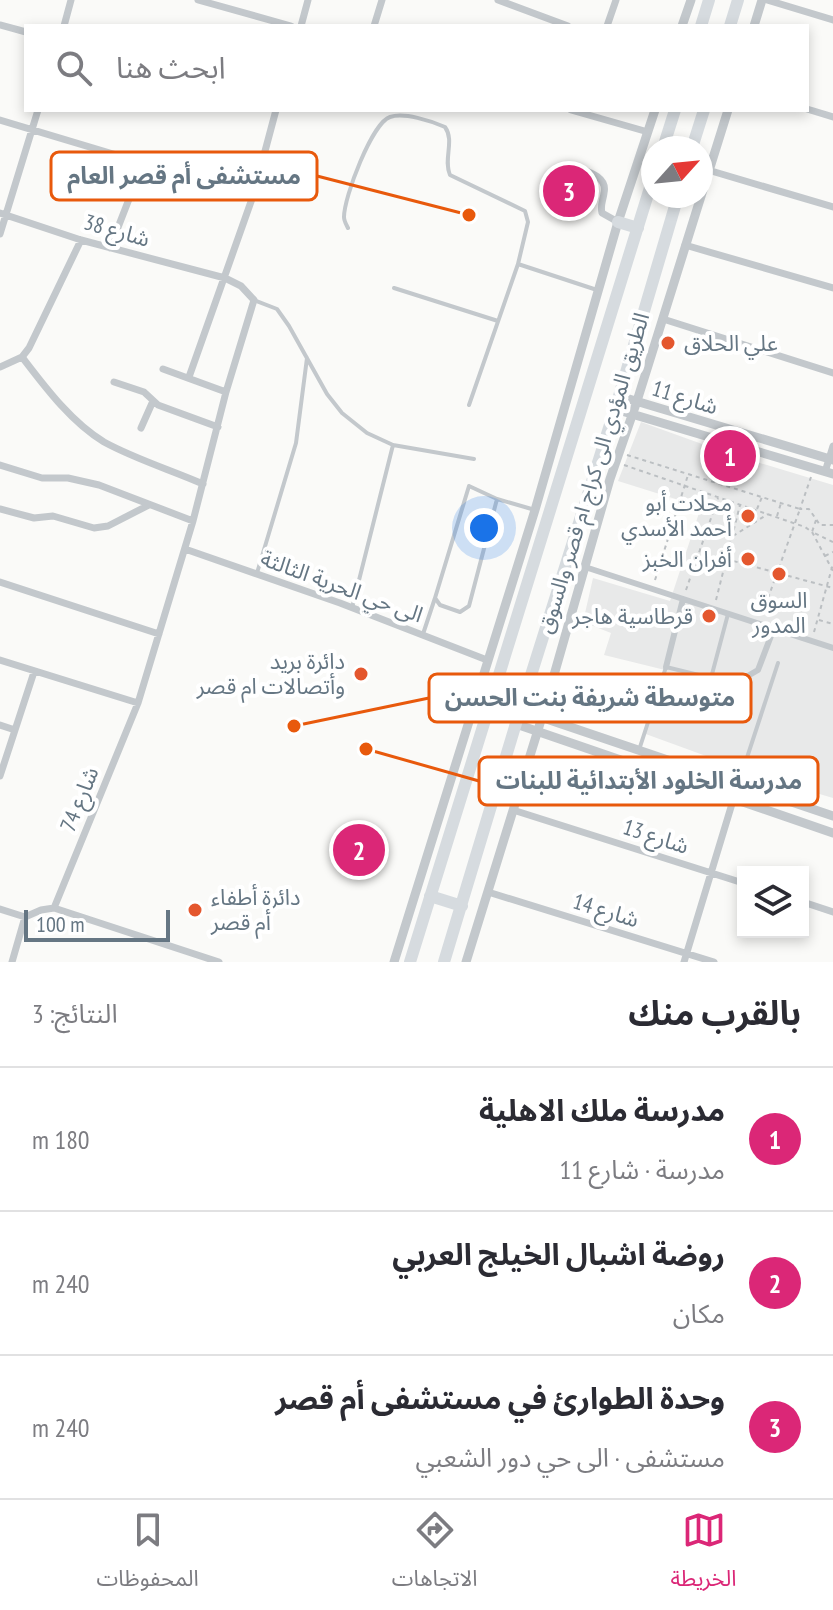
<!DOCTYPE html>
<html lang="ar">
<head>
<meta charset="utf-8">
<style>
  body { margin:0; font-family:"PT Sans Narrow","Noto Sans Arabic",sans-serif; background:#f2f2f3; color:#2b2b33; direction:rtl }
  .controls { position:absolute; right:24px; bottom:24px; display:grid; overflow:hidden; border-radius:0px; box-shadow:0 4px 12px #0003 }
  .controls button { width:72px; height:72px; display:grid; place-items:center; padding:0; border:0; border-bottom:2px solid #e1e1e2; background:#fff; color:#2b2b33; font:40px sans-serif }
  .compass { position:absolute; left:641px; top:136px; width:72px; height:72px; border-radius:50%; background:#fff; box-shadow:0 4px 12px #0003; rotate:63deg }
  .scale { position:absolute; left:24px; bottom:20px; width:146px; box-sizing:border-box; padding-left:8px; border:4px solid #657683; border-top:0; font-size:22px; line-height:28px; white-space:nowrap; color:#657683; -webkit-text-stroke:6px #fff; paint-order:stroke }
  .you { position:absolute; left:484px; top:528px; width:28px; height:28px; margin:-20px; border:6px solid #fff; border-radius:50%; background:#1a73e8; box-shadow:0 0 0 12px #1a73e833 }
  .badge { display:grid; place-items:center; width:52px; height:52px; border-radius:50%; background:#db2777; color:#fff; font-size:26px; font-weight:700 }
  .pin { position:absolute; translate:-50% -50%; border:4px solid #fff; box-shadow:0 2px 8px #0006 }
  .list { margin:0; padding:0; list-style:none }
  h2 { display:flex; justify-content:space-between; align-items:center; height:104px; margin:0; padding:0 32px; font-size:34px }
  h2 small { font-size:26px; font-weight:400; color:#7c7c81 }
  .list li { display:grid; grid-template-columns:52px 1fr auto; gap:24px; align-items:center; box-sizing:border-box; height:144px; padding:0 32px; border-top:2px solid #e1e1e2 }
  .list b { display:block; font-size:30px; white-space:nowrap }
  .list p { margin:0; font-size:26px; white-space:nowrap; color:#7c7c81 }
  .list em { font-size:26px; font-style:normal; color:#7c7c81 }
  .icon { flex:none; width:44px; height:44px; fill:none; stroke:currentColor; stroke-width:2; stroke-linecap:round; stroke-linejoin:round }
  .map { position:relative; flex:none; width:833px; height:962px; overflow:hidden; direction:ltr }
  .search { position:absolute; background:#fff; box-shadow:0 4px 12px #0003; left:24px; right:24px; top:24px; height:88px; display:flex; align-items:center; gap:20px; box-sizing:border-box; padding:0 28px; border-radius:0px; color:#7c7c81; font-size:30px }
  .sheet { height:536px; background:#fff }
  nav { display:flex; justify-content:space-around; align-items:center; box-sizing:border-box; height:112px; border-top:2px solid #e1e1e2; background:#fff; font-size:22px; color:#7c7c81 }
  nav a { display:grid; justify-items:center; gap:4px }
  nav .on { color:#db2777 }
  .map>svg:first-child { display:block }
  .built { fill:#e8e9e9 }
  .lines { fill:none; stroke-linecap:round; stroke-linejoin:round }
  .path { stroke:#bbbfc2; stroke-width:2; stroke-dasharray:4 4; stroke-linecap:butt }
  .service { stroke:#c3c8cc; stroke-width:4 }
  .pedestrian { stroke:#c3c8cc; stroke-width:6 }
  .minor { stroke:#c3c8cc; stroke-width:7 }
  .tertiary { stroke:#c3c8cc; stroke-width:9 }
  .primary { stroke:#d6dbdf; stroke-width:12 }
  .poi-dot { fill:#e4572e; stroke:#fff; stroke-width:3 }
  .labels { text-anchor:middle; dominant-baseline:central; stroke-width:8; stroke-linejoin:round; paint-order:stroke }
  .street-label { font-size:22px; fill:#657683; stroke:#fff }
  .poi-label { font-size:22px; fill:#657683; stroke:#fff; text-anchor:end }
  .leader { fill:none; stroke:#e8590c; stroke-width:3 }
  .callout-dot { fill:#e8590c; stroke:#fff; stroke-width:3 }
  .callout { fill:#fff; stroke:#e8590c; stroke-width:3 }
  .callout-label { font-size:24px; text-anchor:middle; font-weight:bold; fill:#657683 }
</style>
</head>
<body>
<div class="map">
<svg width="833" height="962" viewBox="0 0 833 962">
  <rect width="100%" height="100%" fill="#fafaf8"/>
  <!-- built -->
  <path class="built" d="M551 171 596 186 588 211 543 196Z
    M641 422 727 453 833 485V798L769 779 643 733 665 670 604 655 611 633 583 622 593 578 670 601 701 507 618 481Z"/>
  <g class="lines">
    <!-- path -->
    <path class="path" d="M627 455 800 509 762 615
      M624 465 805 527 812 532 833 571
      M811 477 800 509H809L820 525H833
      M757 509 762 497
      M777 516 781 503
      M816 520 812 532 833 542
      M733 536 768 514
      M825 556 833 552
      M726 559 833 588
      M655 580 688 475
      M686 590 718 498
      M716 600 740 505
      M819 620 833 624
      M814 632 833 564"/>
    <!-- service -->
    <path class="service" d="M348 228C346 224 344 221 344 217 344 197 372 123 390 117 404 112 431 121 445 127 455 141 443 159 450 175L525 211 528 222 518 264
      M394 288 498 321
      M254 300 277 309 289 326 327 394 342 413 367 433 393 445 474 459
      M469 405 518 264 597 290
      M497 499 469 606 460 612 440 605 435 598 469 486 497 499 535 510
      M257 573 296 443 307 358
      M352 608 393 445
      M423 634 435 598
      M639 750 666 667 711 678 728 614
      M739 782 778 663"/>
    <!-- pedestrian -->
    <path class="pedestrian" d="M585 567 833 648
      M666 667 683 599
      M734 684 758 670 774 628"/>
    <!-- minor -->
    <path class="minor" d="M198 0 291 26
      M498 0 568 26
      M767 0 833 20
      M0 25 26 32
      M64 26 71 0
      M301 26 308 0
      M374 26 382 0
      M607 26 616 0
      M807 109 833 117
      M571 110 648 132
      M0 120 253 196
      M573 166C586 171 608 176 604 193 603 201 600 205 602 213L618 222
      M708 170 833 207
      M0 213 81 240 225 278 241 286 254 300 226 392 193 521 138 703 54 908
      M0 234 38 110
      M685 245 833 288
      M110 248 143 163
      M663 319 833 373
      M22 357C45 387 71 422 104 442 135 459 171 470 203 484
      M0 367 22 357 29 348 81 240
      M163 369 226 392
      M189 377 253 196 276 110
      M114 382 144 392 158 405 218 427
      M141 428 153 401
      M0 465 42 478H68L99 485 193 521
      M825 472 833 446
      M0 509 34 518 53 516 94 528 108 526 149 505
      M185 549 340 603 487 660
      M0 582 159 634
      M0 660 138 703
      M0 725 15 730
      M0 776 34 672
      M513 810 743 883
      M488 892 714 962
      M803 902 833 912
      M0 909 25 917 41 910 54 908 219 962
      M12 962 25 917
      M684 962 738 784"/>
    <!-- tertiary -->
    <path class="tertiary" d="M682 26 691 0
      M754 26 762 0
      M619 396 833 460
      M615 409 833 474
      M520 710 833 816
      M516 724 833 833
      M394 962 535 510 618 222 655 110
      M466 962 542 717 610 479 637 401 728 110"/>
    <!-- primary -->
    <path class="primary" d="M701 26 709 0
      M730 26 738 0
      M663 148 675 110
      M692 148 704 110
      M618 222 638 228
      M430 896 462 906
      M410 962 653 178
      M444 962 520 710 619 396 678 196"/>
  </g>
  <!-- markers -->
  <g class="poi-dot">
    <circle cx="668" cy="343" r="8"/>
    <circle cx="748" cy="516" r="8"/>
    <circle cx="748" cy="559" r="8"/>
    <circle cx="779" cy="574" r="8"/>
    <circle cx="709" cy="616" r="8"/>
    <circle cx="361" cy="674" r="8"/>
    <circle cx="195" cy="910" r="8"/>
  </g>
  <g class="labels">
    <!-- street labels -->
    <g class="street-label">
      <text transform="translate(117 230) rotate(16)">شارع 38</text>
      <text transform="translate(685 397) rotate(17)">شارع 11</text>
      <text transform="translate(593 473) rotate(-73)">الطريق المؤدي الى كراج ام قصر والسوق</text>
      <text transform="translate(342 586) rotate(20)">الى حي الحرية الثالثة</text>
      <text transform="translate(79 799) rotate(-68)">شارع 74</text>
      <text transform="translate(656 836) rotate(18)">شارع 13</text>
      <text transform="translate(606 910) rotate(17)">شارع 14</text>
    </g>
    <!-- poi labels -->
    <g class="poi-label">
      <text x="684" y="343" text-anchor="start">علي الحلاق</text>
      <text x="732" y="503">محلات أبو<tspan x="732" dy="25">أحمد الأسدي</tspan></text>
      <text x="732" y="559">أفران الخبز</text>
      <text x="779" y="600" text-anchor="middle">السوق<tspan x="779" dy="25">المدور</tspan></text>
      <text x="693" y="616">قرطاسية هاجر</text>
      <text x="345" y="661">دائرة بريد<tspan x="345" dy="25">وأتصالات ام قصر</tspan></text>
      <text x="211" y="897" text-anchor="start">دائرة أطفاء<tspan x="211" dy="25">أم قصر</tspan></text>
    </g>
  </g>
  <!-- callouts -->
  <path class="leader" d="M469 215L317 176M294 726L429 698M366 749L479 781"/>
  <g class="callout-dot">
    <circle cx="469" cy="215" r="8"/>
    <circle cx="294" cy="726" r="8"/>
    <circle cx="366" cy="749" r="8"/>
  </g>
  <g class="callout">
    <rect x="51" y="152" width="266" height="48" rx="8"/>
    <rect x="429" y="674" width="322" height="48" rx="8"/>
    <rect x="479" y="757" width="339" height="48" rx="8"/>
  </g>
  <g class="callout-label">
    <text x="184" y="184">مستشفى أم قصر العام</text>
    <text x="590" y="706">متوسطة شريفة بنت الحسن</text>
    <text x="649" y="789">مدرسة الخلود الأبتدائية للبنات</text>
  </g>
</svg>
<div class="controls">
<button><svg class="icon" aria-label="layers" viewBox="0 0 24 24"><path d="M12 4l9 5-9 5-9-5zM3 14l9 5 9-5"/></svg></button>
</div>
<svg class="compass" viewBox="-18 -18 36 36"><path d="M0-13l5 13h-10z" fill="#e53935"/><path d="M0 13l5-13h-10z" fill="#7c7c81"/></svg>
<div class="scale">100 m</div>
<div class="you"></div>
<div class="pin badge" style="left:730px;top:456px">1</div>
<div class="pin badge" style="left:359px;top:850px">2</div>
<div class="pin badge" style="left:569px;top:191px">3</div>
<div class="search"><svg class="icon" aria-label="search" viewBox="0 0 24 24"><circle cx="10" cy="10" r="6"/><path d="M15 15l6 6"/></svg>ابحث هنا</div>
</div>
<section class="sheet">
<h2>بالقرب منك<small>النتائج: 3</small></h2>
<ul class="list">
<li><span class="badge">1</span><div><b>مدرسة ملك الاهلية</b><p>مدرسة · شارع 11</p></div><em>180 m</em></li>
<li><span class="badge">2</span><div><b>روضة اشبال الخيلج العربي</b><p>مكان</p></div><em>240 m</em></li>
<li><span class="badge">3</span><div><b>وحدة الطوارئ في مستشفى أم قصر</b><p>مستشفى · الى حي دور الشعبي</p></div><em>240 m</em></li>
</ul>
</section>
<nav>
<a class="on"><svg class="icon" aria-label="map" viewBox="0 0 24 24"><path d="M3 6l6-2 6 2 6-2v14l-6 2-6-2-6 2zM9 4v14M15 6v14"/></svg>الخريطة</a>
<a><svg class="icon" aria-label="directions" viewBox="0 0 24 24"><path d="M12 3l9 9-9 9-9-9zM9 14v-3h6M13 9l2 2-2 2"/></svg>الاتجاهات</a>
<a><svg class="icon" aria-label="saved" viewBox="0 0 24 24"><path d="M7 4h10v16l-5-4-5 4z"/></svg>المحفوظات</a>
</nav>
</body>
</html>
